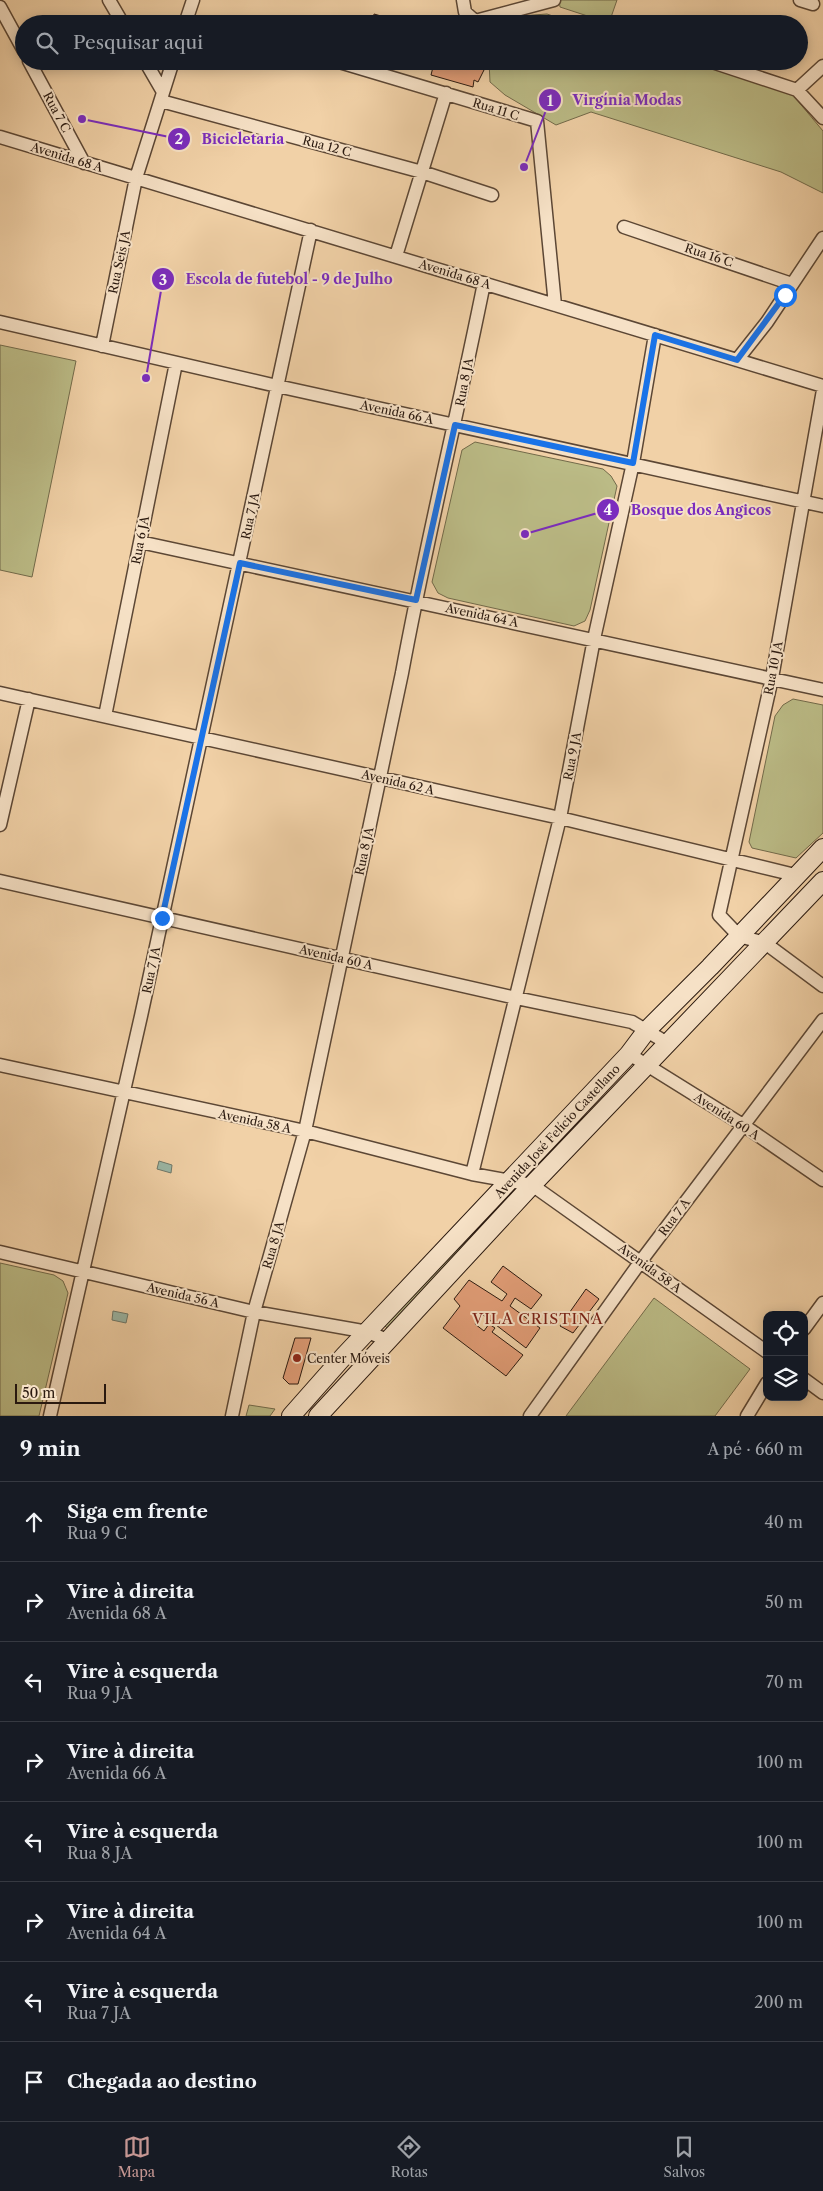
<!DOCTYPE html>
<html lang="pt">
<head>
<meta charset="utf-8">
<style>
  body { margin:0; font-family:"Libre Caslon Text",serif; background:#242831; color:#f1f3f6 }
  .controls { position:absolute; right:15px; bottom:15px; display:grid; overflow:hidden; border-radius:10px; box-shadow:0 2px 12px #0003 }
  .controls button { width:45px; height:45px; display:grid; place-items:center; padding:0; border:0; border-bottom:1px solid #363941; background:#171b24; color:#f1f3f6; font:25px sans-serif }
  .scale { position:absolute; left:15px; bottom:12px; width:91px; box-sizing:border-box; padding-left:5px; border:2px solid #2a190f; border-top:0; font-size:14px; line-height:18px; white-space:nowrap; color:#2a190f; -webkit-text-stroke:4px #f6e1c6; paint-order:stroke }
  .stop { position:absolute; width:15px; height:15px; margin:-11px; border:4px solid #1a73e8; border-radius:50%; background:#fff }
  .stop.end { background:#1a73e8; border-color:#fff; box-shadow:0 1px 5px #0008 }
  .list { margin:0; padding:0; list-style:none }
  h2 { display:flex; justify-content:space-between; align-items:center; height:65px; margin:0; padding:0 20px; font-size:21px }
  h2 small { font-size:16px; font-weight:400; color:#9ea1a6 }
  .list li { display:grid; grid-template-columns:32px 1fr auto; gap:15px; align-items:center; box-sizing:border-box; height:80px; padding:0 20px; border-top:1px solid #363941 }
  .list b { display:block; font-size:19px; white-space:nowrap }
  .list p { margin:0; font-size:16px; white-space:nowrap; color:#9ea1a6 }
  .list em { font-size:16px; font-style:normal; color:#9ea1a6 }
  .icon { flex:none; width:28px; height:28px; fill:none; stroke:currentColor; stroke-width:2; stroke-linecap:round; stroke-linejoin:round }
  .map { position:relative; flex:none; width:823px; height:1416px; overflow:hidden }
  .search { position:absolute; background:#171b24; box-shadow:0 2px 12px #0003; left:15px; right:15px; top:15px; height:55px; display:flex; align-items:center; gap:12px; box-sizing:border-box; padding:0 18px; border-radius:28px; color:#9ea1a6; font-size:19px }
  .sheet { height:705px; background:#171b24 }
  nav { display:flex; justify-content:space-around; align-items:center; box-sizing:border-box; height:70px; border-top:1px solid #363941; background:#171b24; font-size:14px; color:#9ea1a6 }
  nav a { display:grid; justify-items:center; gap:2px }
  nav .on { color:#c59692 }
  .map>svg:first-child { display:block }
  .green { fill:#bbbb86; stroke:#726a4a }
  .water { fill:#9bb7a6; stroke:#6e786a }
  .building { fill:#e39e78; stroke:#2a190f }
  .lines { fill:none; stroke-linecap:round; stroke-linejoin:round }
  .street-casing { stroke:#5c4735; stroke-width:15 }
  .secondary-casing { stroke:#2a190f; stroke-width:20 }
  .street { stroke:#f6e1c6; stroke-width:12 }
  .secondary { stroke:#f6e1c6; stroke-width:18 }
  .route { stroke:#1a73e8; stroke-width:6 }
  .poi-dot { fill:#8f2418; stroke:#f6e1c6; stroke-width:2 }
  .labels { text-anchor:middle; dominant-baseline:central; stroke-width:4; stroke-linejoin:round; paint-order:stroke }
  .street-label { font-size:12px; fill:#2a190f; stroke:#f6e1c6 }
  .poi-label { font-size:12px; fill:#2a190f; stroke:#f6e1c6; text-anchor:start }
  .quarter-label { font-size:15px; letter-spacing:1px; fill:#7a1f14; stroke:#f6e1c6 }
  .leader { fill:none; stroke:#7b2cbf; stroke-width:2 }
  .callout-dot { fill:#7b2cbf; stroke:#f6e1c6; stroke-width:2 }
  .mark-label { font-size:15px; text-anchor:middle; font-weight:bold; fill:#fff }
  .callout-label { font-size:14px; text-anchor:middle; font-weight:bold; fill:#7b2cbf; stroke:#f6e1c6; stroke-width:4; stroke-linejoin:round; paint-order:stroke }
</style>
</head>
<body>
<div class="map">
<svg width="823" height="1416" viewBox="0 0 823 1416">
  <rect width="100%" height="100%" fill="#f1d1a7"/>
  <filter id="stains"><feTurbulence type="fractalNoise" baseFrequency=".004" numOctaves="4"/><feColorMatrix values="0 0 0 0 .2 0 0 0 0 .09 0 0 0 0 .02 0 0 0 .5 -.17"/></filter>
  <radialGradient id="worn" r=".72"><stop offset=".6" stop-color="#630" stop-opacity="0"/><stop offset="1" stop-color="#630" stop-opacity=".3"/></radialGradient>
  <!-- green -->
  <path class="green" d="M559 0H617L609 23 560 7Z
    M547 14 576 24H508L520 16Z
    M489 61H691L792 94 823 131V193L781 172 591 112 556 125 505 95 490 82Z
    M0 345 76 361 32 577 0 570Z
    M475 442 603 469 611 476 617 486 590 610 585 621 574 626 448 598 438 593 432 582 462 450Z
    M793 699 823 705V833L796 858 752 848 749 842 775 716 783 705Z
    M486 1216H489L491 1219 387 1328 384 1325Z
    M0 1263 54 1275 63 1281 68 1293 39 1416H0Z
    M654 1298 750 1369 715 1416H566Z
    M249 1405 275 1409 270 1416H246Z"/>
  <!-- water -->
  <path class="water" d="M159 1161 172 1165 171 1173 157 1169Z
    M113 1311 128 1314 126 1323 112 1320Z"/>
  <!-- building -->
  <path class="building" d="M374 14 395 20 394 24H359L360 19 373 22Z
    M429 61H480L478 67 484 70 478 82 474 80 473 87 431 75 434 63Z
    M503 1266 542 1295 531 1309 515 1298 510 1306 540 1328 526 1348 483 1315 475 1324 484 1331 489 1324 495 1328 492 1332 523 1355 506 1376 443 1328 460 1306 454 1299 469 1280 502 1301 507 1294 491 1282Z
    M586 1289 599 1299 573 1333 560 1326Z
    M295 1338H311L298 1384H289L283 1378Z"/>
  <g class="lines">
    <defs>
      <path id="street" d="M109 0 123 24
        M463 0 465 12 475 21 554 0
        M800 0 813 4
        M0 7 24 51
        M185 24 193 0
        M29 61 84 163
        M145 61 163 92
        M336 61 537 121 555 305
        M709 61 797 90 823 118
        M797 90 823 66
        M161 101 422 172 492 195
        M0 137 823 386
        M624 227 792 284
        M396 256 446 93
        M0 322 277 386 823 506
        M102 346 136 178 173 61
        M737 360 767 322 823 238
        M823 390 772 678 719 915 739 936 765 943 823 986
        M140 542 823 690
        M0 693 560 818 795 875
        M105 716 176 363
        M0 825 29 699
        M0 881 516 998 632 1022 667 1043
        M629 1054 743 1125 823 1180
        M0 1065 305 1131 472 1174 532 1185 767 1352
        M472 1174 560 818 594 639 633 463 655 335
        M0 1252 254 1312 368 1332 387 1340
        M804 1329 823 1303
        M804 1379 823 1393
        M50 1416 141 1016 311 230
        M232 1416 254 1312 305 1131 402 673C426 542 458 413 484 283
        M530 1416 641 1261 823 1020
        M747 1416 767 1383"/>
      <path id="secondary" d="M291 1416 344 1356 629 1054 647 1030 710 967 823 848
        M318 1416 532 1185 823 881"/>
    </defs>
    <!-- street casing -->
    <use href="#street" class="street-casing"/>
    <!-- secondary casing -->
    <use href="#secondary" class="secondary-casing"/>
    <!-- street -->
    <use href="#street" class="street"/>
    <!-- secondary -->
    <use href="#secondary" class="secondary"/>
  </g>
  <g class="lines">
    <!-- route -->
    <path class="route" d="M162 918 240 563 416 600 455 425 633 463 655 335 737 360 785 295"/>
  </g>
  <!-- markers -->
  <circle class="poi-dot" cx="297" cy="1358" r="5"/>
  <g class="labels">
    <!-- street labels -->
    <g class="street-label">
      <text transform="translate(496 109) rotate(17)">Rua 11 C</text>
      <text transform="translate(57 112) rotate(62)">Rua 7 C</text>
      <text transform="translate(327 146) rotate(15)">Rua 12 C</text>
      <text transform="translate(67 157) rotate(17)">Avenida 68 A</text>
      <text transform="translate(709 255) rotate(18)">Rua 16 C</text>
      <text transform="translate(119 262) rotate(-78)">Rua Seis JA</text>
      <text transform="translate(455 274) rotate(17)">Avenida 68 A</text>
      <text transform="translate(464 382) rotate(-79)">Rua 8 JA</text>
      <text transform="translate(397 412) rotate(12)">Avenida 66 A</text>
      <text transform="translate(250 516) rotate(-78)">Rua 7 JA</text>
      <text transform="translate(140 540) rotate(-79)">Rua 6 JA</text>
      <text transform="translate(482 615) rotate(12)">Avenida 64 A</text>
      <text transform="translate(773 668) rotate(-79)">Rua 10 JA</text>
      <text transform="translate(572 756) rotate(-79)">Rua 9 JA</text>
      <text transform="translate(398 782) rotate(13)">Avenida 62 A</text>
      <text transform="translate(364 851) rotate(-78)">Rua 8 JA</text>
      <text transform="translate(336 957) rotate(13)">Avenida 60 A</text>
      <text transform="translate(151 970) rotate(-78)">Rua 7 JA</text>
      <text transform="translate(727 1116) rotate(33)">Avenida 60 A</text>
      <text transform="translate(255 1121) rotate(12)">Avenida 58 A</text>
      <text transform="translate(557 1131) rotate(-47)">Avenida José Felício Castellano</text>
      <text transform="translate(674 1217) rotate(-53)">Rua 7 A</text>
      <text transform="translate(273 1245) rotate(-74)">Rua 8 JA</text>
      <text transform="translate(650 1268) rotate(36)">Avenida 58 A</text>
      <text transform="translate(183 1295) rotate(13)">Avenida 56 A</text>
    </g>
    <!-- poi labels -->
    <g class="poi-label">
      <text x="307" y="1358">Center Móveis</text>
    </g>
    <!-- quarter labels -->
    <g class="quarter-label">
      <text x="538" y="1318">VILA CRISTINA</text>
    </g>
  </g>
  <!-- callouts -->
  <path class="leader" d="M524 167L550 100M82 119L179 139M146 378L163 279M525 534L608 510"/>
  <g class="callout-dot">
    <circle cx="524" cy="167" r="5"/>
    <circle cx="82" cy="119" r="5"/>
    <circle cx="146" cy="378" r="5"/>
    <circle cx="525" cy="534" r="5"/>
    <circle cx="550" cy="100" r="12"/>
    <circle cx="179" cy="139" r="12"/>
    <circle cx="163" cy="279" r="12"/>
    <circle cx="608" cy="510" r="12"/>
  </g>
  <g class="mark-label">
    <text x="550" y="106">1</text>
    <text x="179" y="144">2</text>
    <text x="163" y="285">3</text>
    <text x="608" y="515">4</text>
  </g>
  <g class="callout-label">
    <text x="627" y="105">Virgínia Modas</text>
    <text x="243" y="144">Bicicletaria</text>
    <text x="289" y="284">Escola de futebol - 9 de Julho</text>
    <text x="701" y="515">Bosque dos Angicos</text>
  </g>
  <rect width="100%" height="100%" filter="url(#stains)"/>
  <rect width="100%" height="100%" fill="url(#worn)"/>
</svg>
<div class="controls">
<button><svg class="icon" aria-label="locate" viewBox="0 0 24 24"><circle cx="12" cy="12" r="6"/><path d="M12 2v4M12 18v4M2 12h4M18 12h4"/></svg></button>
<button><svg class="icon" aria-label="layers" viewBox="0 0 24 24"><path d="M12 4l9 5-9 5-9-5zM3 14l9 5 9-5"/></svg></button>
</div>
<div class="scale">50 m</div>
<div class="stop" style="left:785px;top:295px"></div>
<div class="stop end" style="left:162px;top:918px"></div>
<div class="search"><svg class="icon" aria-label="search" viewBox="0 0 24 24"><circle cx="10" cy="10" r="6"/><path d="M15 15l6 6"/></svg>Pesquisar aqui</div>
</div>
<section class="sheet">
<h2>9 min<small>A pé · 660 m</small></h2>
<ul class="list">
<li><svg class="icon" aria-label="ahead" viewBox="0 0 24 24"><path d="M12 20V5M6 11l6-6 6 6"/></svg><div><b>Siga em frente</b><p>Rua 9 C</p></div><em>40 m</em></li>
<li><svg class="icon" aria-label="right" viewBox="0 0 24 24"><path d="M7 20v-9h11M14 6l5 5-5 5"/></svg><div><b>Vire à direita</b><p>Avenida 68 A</p></div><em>50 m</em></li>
<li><svg class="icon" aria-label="left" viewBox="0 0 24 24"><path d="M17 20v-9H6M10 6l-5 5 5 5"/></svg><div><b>Vire à esquerda</b><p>Rua 9 JA</p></div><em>70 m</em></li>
<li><svg class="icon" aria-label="right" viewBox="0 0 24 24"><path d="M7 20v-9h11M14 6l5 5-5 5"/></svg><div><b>Vire à direita</b><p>Avenida 66 A</p></div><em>100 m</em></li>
<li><svg class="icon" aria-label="left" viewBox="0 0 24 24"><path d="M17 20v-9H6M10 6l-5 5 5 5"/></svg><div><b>Vire à esquerda</b><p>Rua 8 JA</p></div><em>100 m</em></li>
<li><svg class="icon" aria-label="right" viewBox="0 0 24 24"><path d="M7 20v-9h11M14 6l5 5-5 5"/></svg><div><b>Vire à direita</b><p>Avenida 64 A</p></div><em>100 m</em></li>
<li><svg class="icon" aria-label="left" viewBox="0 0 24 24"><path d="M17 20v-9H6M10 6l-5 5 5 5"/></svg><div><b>Vire à esquerda</b><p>Rua 7 JA</p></div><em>200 m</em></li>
<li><svg class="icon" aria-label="arrive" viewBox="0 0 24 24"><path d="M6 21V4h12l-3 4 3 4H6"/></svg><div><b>Chegada ao destino</b></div></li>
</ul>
</section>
<nav>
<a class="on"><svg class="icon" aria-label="map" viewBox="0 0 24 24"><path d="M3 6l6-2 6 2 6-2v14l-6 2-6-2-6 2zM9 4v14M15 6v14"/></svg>Mapa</a>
<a><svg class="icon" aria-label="directions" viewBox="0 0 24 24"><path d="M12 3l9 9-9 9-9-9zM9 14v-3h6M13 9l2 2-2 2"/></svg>Rotas</a>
<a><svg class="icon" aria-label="saved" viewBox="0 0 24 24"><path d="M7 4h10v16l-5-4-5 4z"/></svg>Salvos</a>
</nav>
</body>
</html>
